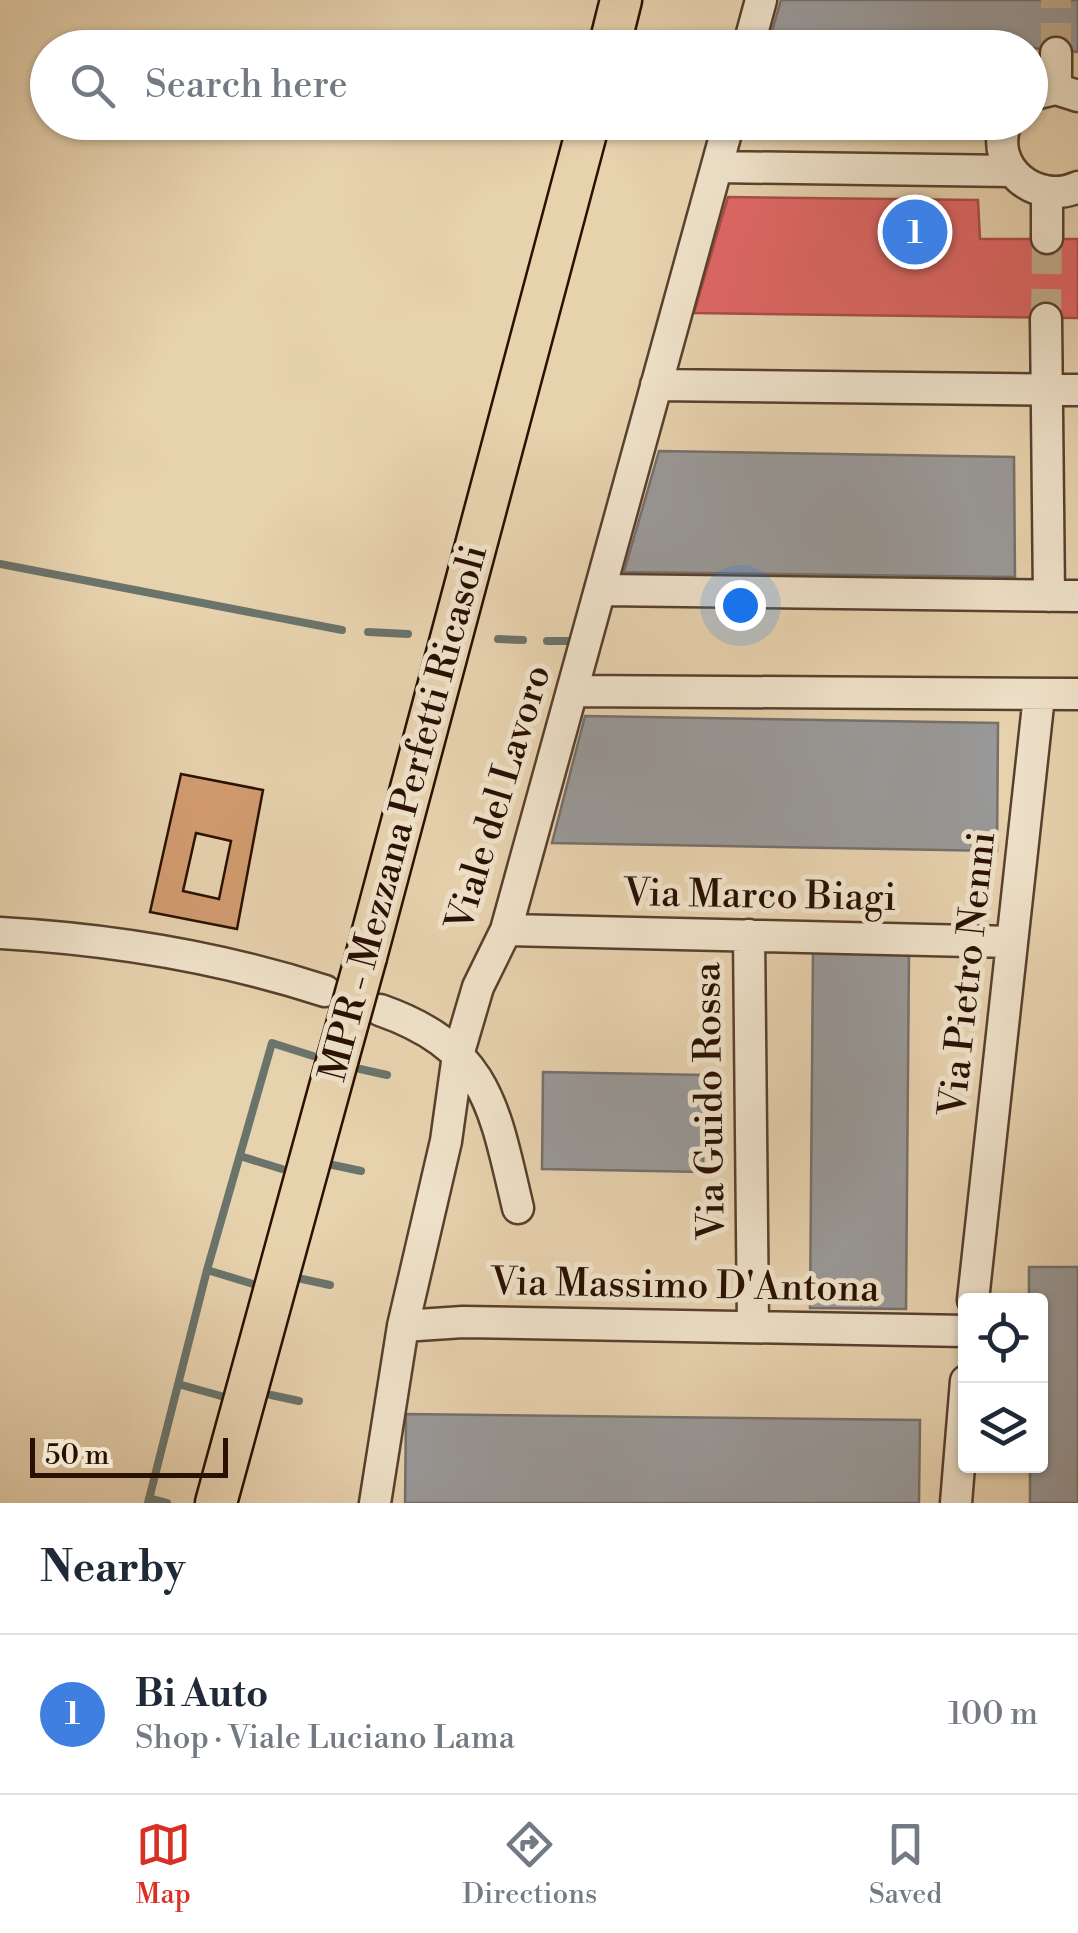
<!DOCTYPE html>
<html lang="en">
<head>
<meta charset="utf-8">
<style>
  body { margin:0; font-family:"Libre Bodoni",serif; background:#f2f2f3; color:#1f2937 }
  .controls { position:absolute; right:30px; bottom:30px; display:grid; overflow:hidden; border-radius:10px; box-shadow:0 2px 8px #0004 }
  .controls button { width:90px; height:90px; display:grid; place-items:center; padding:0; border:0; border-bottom:2px solid #e0e1e3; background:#fff; color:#1f2937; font:50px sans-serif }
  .scale { position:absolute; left:30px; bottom:25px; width:198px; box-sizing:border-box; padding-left:10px; border:5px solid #291003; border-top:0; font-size:28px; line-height:35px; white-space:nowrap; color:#291003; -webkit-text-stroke:8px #efe2ca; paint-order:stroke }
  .you { position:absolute; left:740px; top:605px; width:35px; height:35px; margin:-25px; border:8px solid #fff; border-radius:50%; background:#1a73e8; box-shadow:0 0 0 15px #1a73e833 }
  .badge { display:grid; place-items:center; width:65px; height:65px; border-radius:50%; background:#d93025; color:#fff; font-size:32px; font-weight:700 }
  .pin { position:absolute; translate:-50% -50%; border:5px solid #fff; box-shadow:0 2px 10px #0006 }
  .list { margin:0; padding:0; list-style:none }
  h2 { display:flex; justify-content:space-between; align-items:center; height:130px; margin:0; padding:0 40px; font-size:42px }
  h2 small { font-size:32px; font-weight:400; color:#747a83 }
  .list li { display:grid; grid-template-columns:65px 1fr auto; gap:30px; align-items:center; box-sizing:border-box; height:160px; padding:0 40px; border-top:2px solid #e0e1e3 }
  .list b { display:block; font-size:38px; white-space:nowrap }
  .list p { margin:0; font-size:32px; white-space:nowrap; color:#747a83 }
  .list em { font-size:32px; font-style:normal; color:#747a83 }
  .icon { flex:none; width:55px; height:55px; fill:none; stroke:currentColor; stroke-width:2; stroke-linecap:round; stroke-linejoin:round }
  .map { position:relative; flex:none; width:1078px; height:1503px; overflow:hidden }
  .search { position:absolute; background:#fff; box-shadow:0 2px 8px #0004; left:30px; right:30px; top:30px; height:110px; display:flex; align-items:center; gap:25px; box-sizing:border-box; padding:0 35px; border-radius:55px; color:#747a83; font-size:38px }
  .sheet { height:290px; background:#fff }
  nav { display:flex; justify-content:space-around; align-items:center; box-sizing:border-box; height:140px; border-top:2px solid #e0e1e3; background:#fff; font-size:28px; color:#747a83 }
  nav a { display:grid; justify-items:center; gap:5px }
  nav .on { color:#d93025 }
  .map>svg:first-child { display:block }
  .shops { fill:#e06666; stroke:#a94c48; stroke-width:2.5 }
  .industry { fill:#999; stroke:#77706c; stroke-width:2.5 }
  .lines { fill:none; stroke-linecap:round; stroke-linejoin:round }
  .stream { stroke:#6b746b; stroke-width:8 }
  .building { fill:#d29b70; stroke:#291003; stroke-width:2.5; fill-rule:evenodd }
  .minor-tunnel { stroke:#c1ab8c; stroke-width:30; stroke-dasharray:30 15; stroke-linecap:butt }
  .minor-casing { stroke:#58402e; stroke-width:35 }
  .major-casing { stroke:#291003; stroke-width:45 }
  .minor { stroke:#efe2ca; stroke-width:30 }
  .major { stroke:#e7d2ae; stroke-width:40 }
  .major-bridge-casing { stroke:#291003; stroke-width:45; stroke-linecap:butt }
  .major-bridge { stroke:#e7d2ae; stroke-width:40 }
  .labels { text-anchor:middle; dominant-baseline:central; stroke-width:10; stroke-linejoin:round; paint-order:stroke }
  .street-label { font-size:38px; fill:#291003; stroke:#efe2ca }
</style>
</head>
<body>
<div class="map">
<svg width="1078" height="1503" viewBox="0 0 1078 1503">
  <rect width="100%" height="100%" fill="#e7d2ae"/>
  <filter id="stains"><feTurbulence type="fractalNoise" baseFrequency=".002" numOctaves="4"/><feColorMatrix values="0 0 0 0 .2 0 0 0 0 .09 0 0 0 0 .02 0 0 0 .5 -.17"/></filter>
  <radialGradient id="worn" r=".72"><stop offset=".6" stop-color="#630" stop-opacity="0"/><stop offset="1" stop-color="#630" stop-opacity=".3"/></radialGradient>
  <!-- shops -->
  <path class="shops" d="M728 197 978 200 980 239H1078V318L694 313Z"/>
  <!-- industry -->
  <path class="industry" d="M781 0H1078V52L1030 48H767Z
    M659 451 1014 457 1015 577 624 572Z
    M585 716 998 723 997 851 552 843Z
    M813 952 909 953 906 1309 810 1308Z
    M543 1072 705 1075 703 1172 542 1169Z
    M1029 1267H1078V1503H1030V1466H1040V1300H1029Z
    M406 1414 920 1420 919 1503H405Z"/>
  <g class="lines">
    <!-- stream -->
    <path class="stream" d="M0 564 342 630
      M368 632 408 634
      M498 639 523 640
      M547 641H571
      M360 1069 387 1075
      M240 1156 282 1169
      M333 1165 361 1171
      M207 1270 253 1284
      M302 1279 330 1285
      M178 1384 221 1396
      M271 1395 299 1401
      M149 1498 167 1503
      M148 1503 207 1270 272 1043 313 1056"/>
  </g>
  <!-- building -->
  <path class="building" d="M181 774 263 790 237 929 150 912ZM196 833 231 841 219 899 183 891Z"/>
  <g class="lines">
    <!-- minor-tunnel -->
    <path class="minor-tunnel" d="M1056 53V0
      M1046 319 1047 238"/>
    <defs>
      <path id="minor" d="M748 48 761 0
        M1056 89V53
        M1030 95 1056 89 1078 96
        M1006 122C988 168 1037 206 1078 187
        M717 167 1011 171
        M1047 238V193
        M1046 319 1049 596
        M656 385 1078 390
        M603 590 1078 596
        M574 691 1078 694
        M506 930 1012 942
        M0 933C109 939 220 957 325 991
        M749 935 753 1326
        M380 1010C488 1048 494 1107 518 1208
        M973 1300 1039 696
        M403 1326 463 1322 966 1331
        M375 1503 403 1326 446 1141 458 1055 478 987 506 930 729 122
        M956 1503 966 1381"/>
      <path id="major" d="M609 48 621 0
        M366 957 589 122
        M216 1503 338 1058"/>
    </defs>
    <!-- minor casing -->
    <use href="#minor" class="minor-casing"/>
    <!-- major casing -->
    <use href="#major" class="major-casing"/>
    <!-- minor -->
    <use href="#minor" class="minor"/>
    <!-- major -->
    <use href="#major" class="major"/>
    <defs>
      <path id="major-bridge" d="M338 1058 366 957"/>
    </defs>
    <!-- major-bridge casing -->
    <use href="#major-bridge" class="major-bridge-casing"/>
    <!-- major-bridge -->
    <use href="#major-bridge" class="major-bridge"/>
  </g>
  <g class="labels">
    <!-- street labels -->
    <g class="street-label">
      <text transform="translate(499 798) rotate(-73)">Viale del Lavoro</text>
      <text transform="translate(404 813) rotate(-75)">MPR - Mezzana Perfetti Ricasoli</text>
      <text transform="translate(760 896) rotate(1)">Via Marco Biagi</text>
      <text transform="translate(968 974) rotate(-84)">Via Pietro Nenni</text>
      <text transform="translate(710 1101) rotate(-91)">Via Guido Rossa</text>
      <text transform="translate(685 1286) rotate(1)">Via Massimo D'Antona</text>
    </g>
  </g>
  <rect width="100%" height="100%" filter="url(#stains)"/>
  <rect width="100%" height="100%" fill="url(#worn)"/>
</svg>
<div class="controls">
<button><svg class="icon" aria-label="locate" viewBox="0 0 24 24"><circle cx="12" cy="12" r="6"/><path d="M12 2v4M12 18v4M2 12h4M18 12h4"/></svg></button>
<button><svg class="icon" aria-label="layers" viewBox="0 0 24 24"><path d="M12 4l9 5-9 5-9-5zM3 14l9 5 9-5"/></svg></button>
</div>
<div class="scale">50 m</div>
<div class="you"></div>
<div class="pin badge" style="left:915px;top:232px;background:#3f7fe0">1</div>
<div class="search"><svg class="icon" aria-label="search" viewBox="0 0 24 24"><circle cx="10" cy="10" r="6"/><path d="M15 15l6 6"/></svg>Search here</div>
</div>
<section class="sheet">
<h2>Nearby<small></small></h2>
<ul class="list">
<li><span class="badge" style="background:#3f7fe0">1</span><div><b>Bi Auto</b><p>Shop · Viale Luciano Lama</p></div><em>100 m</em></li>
</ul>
</section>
<nav>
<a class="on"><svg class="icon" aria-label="map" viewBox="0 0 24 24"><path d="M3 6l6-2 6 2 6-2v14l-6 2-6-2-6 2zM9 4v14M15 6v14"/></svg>Map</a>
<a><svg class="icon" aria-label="directions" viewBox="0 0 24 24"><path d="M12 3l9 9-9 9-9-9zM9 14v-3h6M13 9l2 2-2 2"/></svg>Directions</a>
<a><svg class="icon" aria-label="saved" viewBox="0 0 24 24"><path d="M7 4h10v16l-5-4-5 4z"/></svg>Saved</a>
</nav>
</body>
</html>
